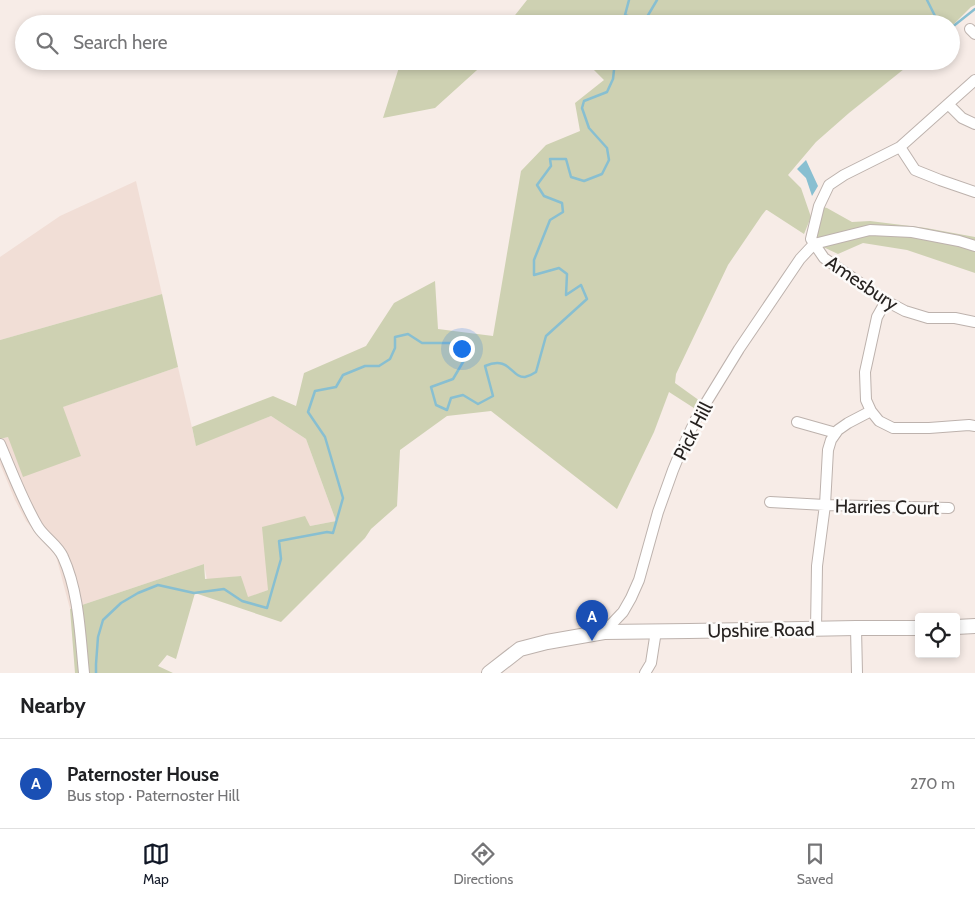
<!DOCTYPE html>
<html lang="en">
<head>
<meta charset="utf-8">
<style>
  body { margin:0; font-family:Cabin,sans-serif; background:#f2f2f2; color:#202124 }
  .controls { position:absolute; right:15px; bottom:15px; display:grid; overflow:hidden; border-radius:5px; box-shadow:0 2px 8px #0003 }
  .controls button { width:45px; height:45px; display:grid; place-items:center; padding:0; border:0; border-bottom:1px solid #e0e0e0; background:#fff; color:#202124; font:25px sans-serif }
  .you { position:absolute; left:461px; top:348px; width:18px; height:18px; margin:-12px; border:4px solid #fff; border-radius:50%; background:#1a73e8; box-shadow:0 0 0 8px #1a73e833 }
  .badge { display:grid; place-items:center; width:32px; height:32px; border-radius:50%; background:#111827; color:#fff; font-size:16px; font-weight:700 }
  .pin { position:absolute; translate:-50% -41px; filter:drop-shadow(0 1px 2px #0008) }
  .pin::after { content:''; position:absolute; top:26px; width:18px; height:15px; background:inherit; clip-path:polygon(0 0,100% 0,50% 100%) }
  .list { margin:0; padding:0; list-style:none }
  h2 { display:flex; justify-content:space-between; align-items:center; height:65px; margin:0; padding:0 20px; font-size:21px }
  h2 small { font-size:16px; font-weight:400; color:#757577 }
  .list li { display:grid; grid-template-columns:32px 1fr auto; gap:15px; align-items:center; box-sizing:border-box; height:90px; padding:0 20px; border-top:1px solid #e0e0e0 }
  .list b { display:block; font-size:19px; white-space:nowrap }
  .list p { margin:0; font-size:16px; white-space:nowrap; color:#757577 }
  .list em { font-size:16px; font-style:normal; color:#757577 }
  .icon { flex:none; width:28px; height:28px; fill:none; stroke:currentColor; stroke-width:2; stroke-linecap:round; stroke-linejoin:round }
  .map { position:relative; flex:none; width:975px; height:673px; overflow:hidden }
  .search { position:absolute; background:#fff; box-shadow:0 2px 8px #0003; left:15px; right:15px; top:15px; height:55px; display:flex; align-items:center; gap:12px; box-sizing:border-box; padding:0 18px; border-radius:28px; color:#757577; font-size:19px }
  .sheet { height:155px; background:#fff }
  nav { display:flex; justify-content:space-around; align-items:center; box-sizing:border-box; height:70px; border-top:1px solid #e0e0e0; background:#fff; font-size:14px; color:#757577 }
  nav a { display:grid; justify-items:center; gap:2px }
  nav .on { color:#111827 }
  .map>svg:first-child { display:block }
  .built { fill:#f1ded6 }
  .green { fill:#ced1b2 }
  .water { fill:#88bfd1 }
  .lines { fill:none; stroke-linecap:round; stroke-linejoin:round }
  .stream { stroke:#88bfd1; stroke-width:2.5 }
  .street-casing { stroke:#bdb2ad; stroke-width:12 }
  .secondary-casing { stroke:#bdb2ad; stroke-width:16 }
  .street { stroke:#fff; stroke-width:10 }
  .secondary { stroke:#fff; stroke-width:14 }
  .labels { text-anchor:middle; dominant-baseline:central; stroke-width:5; stroke-linejoin:round; paint-order:stroke }
  .street-label { font-size:19px; fill:#262220; stroke:#fdfbfa }
</style>
</head>
<body>
<div class="map">
<svg width="975" height="673" viewBox="0 0 975 673">
  <rect width="100%" height="100%" fill="#f7ece7"/>
  <!-- built -->
  <path class="built" d="M136 181 162 294 0 340V257L60 216Z
    M178 367 196 445 271 416 306 439 336 521 310 526 268 590 247 598 241 576 207 580 204 564 70 609 56 556 26 521 15 500 0 464V439L8 437 81 456 62 407Z"/>
  <!-- green -->
  <path class="green" d="M527 0H975V5L971 7 951 27V24H508Z
    M401 61H487L435 108 383 118Z
    M567 61H914L849 113 816 142 788 175 801 188 811 217 804 234 767 210H766L762 215 728 265 676 374 675 383 700 401 697 410 669 392 654 432 617 509 491 411 447 416 400 450 397 506 371 529 365 538 281 622 195 593 176 659 167 655 158 666 173 673H75L70 609 204 564 205 579 241 576 248 597 268 590 262 527 305 516 310 526 336 521 306 439 271 416 196 446 192 427 273 396 296 406 304 373 366 346 394 303 435 281 438 329 493 336 521 171 546 145 580 131 575 103 604 80 590 66Z
    M819 206 827 208 852 222 870 221 926 228 975 237V273L907 250 863 243 838 254 821 246 811 239Z
    M162 294 178 367 63 407 81 456 23 477 8 437 0 439V340Z"/>
  <!-- water -->
  <path class="water" d="M806 160 818 186 812 196 806 178 797 169Z"/>
  <g class="lines">
    <!-- stream -->
    <path class="stream" d="M629 0 625 15 647 24
      M927 0 939 24
      M644 22 657 0
      M951 28 975 9
      M96 673V664L98 637 103 620 121 603 138 593 158 585 194 593 224 589 242 601 267 608 281 559 279 541 327 532 333 533 343 498 325 437 308 412 315 391 336 387 343 375 365 366H379L390 359 395 348V337L408 334 422 343H451L461 348 466 357 453 379 431 387 436 405 447 410 451 398 463 395 478 404 493 396 485 366C510 355 511 378 525 377 529 376 533 374 536 372L546 336 587 299 581 285 566 295 567 274 559 268 534 275V260L550 220 563 212 562 203 544 196 537 185 551 166 550 159H566L571 177 584 181 602 174 609 160 607 148 589 128 582 108 584 101 607 92 613 79 615 61"/>
    <defs>
      <path id="street" d="M970 29 975 34
        M975 80 900 147 844 175 829 185 819 206 811 239 824 258 886 301 905 311 928 318H955L975 322
        M948 104 962 118 975 124
        M900 147 915 170 940 180 975 192
        M886 301 877 317 865 372 866 400 871 411 879 421 893 428H929L969 425 975 426
        M797 422 836 433
        M0 444C12 472 23 502 38 527 45 538 58 545 63 557 79 592 80 634 84 673
        M770 502 825 505 949 508
        M856 628 857 673
        M816 629 817 566 825 505 828 450 831 440 838 430 848 423 871 411
        M604 632 623 612 631 598 639 580 658 512 673 470 680 453 696 419 739 349 800 259 814 244 870 230 912 232 959 241 975 246
        M645 673 651 663 656 631"/>
      <path id="secondary" d="M956 627 975 626
        M489 673 520 649 547 642 604 632 689 631 856 628H919"/>
    </defs>
    <!-- street casing -->
    <use href="#street" class="street-casing"/>
    <!-- secondary casing -->
    <use href="#secondary" class="secondary-casing"/>
    <!-- street -->
    <use href="#street" class="street"/>
    <!-- secondary -->
    <use href="#secondary" class="secondary"/>
  </g>
  <g class="labels">
    <!-- street labels -->
    <g class="street-label">
      <text transform="translate(862 283) rotate(34)">Amesbury</text>
      <text transform="translate(693 431) rotate(-63)">Pick Hill</text>
      <text transform="translate(887 507) rotate(1)">Harries Court</text>
      <text transform="translate(761 630) rotate(-1)">Upshire Road</text>
    </g>
  </g>
</svg>
<div class="controls">
<button><svg class="icon" aria-label="locate" viewBox="0 0 24 24"><circle cx="12" cy="12" r="6"/><path d="M12 2v4M12 18v4M2 12h4M18 12h4"/></svg></button>
</div>
<div class="you"></div>
<div class="pin badge" style="left:592px;top:641px;background:#1a4fb4">A</div>
<div class="search"><svg class="icon" aria-label="search" viewBox="0 0 24 24"><circle cx="10" cy="10" r="6"/><path d="M15 15l6 6"/></svg>Search here</div>
</div>
<section class="sheet">
<h2>Nearby<small></small></h2>
<ul class="list">
<li><span class="badge" style="background:#1a4fb4">A</span><div><b>Paternoster House</b><p>Bus stop · Paternoster Hill</p></div><em>270 m</em></li>
</ul>
</section>
<nav>
<a class="on"><svg class="icon" aria-label="map" viewBox="0 0 24 24"><path d="M3 6l6-2 6 2 6-2v14l-6 2-6-2-6 2zM9 4v14M15 6v14"/></svg>Map</a>
<a><svg class="icon" aria-label="directions" viewBox="0 0 24 24"><path d="M12 3l9 9-9 9-9-9zM9 14v-3h6M13 9l2 2-2 2"/></svg>Directions</a>
<a><svg class="icon" aria-label="saved" viewBox="0 0 24 24"><path d="M7 4h10v16l-5-4-5 4z"/></svg>Saved</a>
</nav>
</body>
</html>
